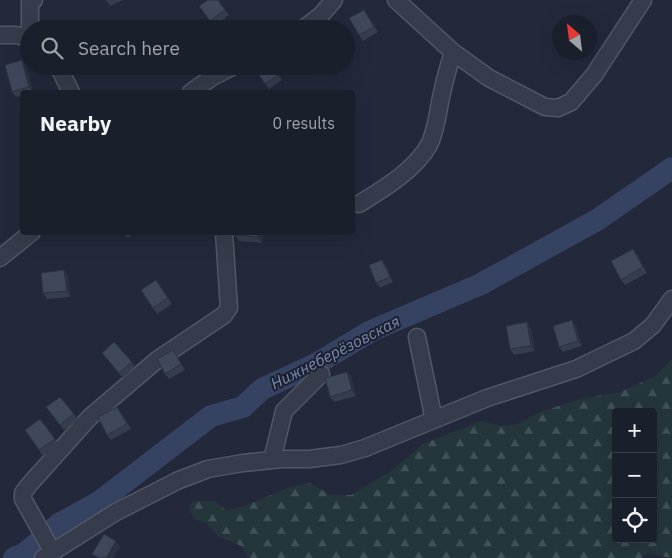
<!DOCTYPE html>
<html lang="en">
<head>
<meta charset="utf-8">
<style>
  body { margin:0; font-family:"IBM Plex Sans",sans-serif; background:#232734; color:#f1f3f6 }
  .controls { position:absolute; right:15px; bottom:15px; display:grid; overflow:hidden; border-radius:5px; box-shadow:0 5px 20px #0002 }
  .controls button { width:45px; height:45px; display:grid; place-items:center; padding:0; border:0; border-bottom:1px solid #383d48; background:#1a1f2c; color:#f1f3f6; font:25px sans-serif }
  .compass { position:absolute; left:552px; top:15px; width:45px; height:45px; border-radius:50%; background:#1a1f2c; box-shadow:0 5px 20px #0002; rotate:332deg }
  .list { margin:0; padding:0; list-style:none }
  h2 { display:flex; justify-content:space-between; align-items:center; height:65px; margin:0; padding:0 20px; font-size:21px }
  h2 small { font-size:16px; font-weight:400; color:#9fa2a9 }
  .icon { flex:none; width:28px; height:28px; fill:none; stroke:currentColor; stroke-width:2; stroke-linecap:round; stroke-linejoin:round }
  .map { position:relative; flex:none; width:672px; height:558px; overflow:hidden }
  .search { position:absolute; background:#1a1f2c; box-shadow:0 5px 20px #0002; left:20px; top:20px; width:335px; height:55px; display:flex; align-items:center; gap:12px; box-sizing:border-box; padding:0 18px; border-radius:28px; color:#9fa2a9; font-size:19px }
  .panel { position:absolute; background:#1a1f2c; box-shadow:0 5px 20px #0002; left:20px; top:90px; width:335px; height:145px; border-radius:5px }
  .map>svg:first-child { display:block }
  .forest { fill:url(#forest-firs); fill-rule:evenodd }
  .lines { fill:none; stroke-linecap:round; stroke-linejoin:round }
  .river { stroke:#364262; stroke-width:22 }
  .minor-casing { stroke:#515766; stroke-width:19 }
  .minor { stroke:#363c4b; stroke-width:16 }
  .wall { fill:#363d4e }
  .shaded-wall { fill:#2c3240 }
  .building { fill:#3f475b; stroke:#2c3240 }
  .labels { text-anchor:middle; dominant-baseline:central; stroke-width:4; stroke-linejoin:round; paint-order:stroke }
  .water-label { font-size:16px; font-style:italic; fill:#7a88af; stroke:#1c2130 }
</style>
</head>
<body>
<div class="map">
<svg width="672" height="558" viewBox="0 0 672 558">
  <defs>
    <pattern id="forest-firs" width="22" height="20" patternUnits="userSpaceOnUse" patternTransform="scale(1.25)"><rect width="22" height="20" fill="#24363c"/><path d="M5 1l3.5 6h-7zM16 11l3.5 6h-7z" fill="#415157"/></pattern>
  </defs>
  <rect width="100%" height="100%" fill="#23293b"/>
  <!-- forest -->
  <path class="forest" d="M672 359V558L648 554 641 558H250L241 546 218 536 207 524 193 518 189 507 194 501H215L227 511 247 505 290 487 310 483 330 495H351L391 471 423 444 481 421 501 426 518 424 540 412 584 398 620 392 654 377ZM616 412H653V539H616Z"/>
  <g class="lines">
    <!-- river -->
    <path class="river" d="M14 558 24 554 59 524 99 502 211 416 243 407 262 389 316 364 371 331 481 284 597 220 672 168"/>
    <defs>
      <path id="minor" d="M396 0 453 52 489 78 545 107 558 108 571 102 594 75 643 0
        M30 29V1L34 0
        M303 29 321 15 334 0
        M0 35H16L29 38
        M58 66 71 92
        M191 92 214 76 234 66
        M359 204C383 189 414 171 429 145 437 129 438 109 442 93 445 79 449 65 453 52
        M0 258 32 232
        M417 337 434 420
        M272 460 284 411 321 374
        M52 551 23 499V493L28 486 90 417 157 360 224 315 229 308 224 232
        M43 558 116 512 179 480 208 469 243 463 282 459H309L341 455 365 448 487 398 576 369 634 341 653 325 672 299"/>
    </defs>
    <!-- minor casing -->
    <use href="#minor" class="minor-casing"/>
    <!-- minor -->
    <use href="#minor" class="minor"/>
  </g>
  <!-- wall -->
  <path class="wall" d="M106 0H123L110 6Z
    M218 0 229 15 214 26 199 6Z
    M364 10 378 32 363 41 359 35Z
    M26 66 33 92H22V96L16 97 12 92Z
    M253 66H272L282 80 269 89Z
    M122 232H134L128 238Z
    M235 232H263L262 243 239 241 235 235Z
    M637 254 647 273 625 285 621 280Z
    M386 265 393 282 380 288 376 283Z
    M64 270 68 276 70 297 47 299 43 293Z
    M156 280 172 304 157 314 141 290Z
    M576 326 582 346 563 352 559 347Z
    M531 328 535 351 514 355 510 349Z
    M173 350 185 370 169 379 165 374Z
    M102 353 132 362 135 367 123 378Z
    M347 372 351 377 356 396 334 402 330 397Z
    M46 407 74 414 78 420 64 430Z
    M121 412 131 429 111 440 107 435Z
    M40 419 59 445 43 456 25 430Z"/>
  <!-- shaded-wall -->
  <path class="shaded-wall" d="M22 60 26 66 33 92 29 87Z
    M258 232H263L262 243 258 237Z
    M633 249 637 254 647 273 643 267Z
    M382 260 386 265 393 282 390 277Z
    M64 270 68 276 70 297 67 291Z
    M572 320 576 326 582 346 578 341Z
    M527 322 531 328 535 351 531 346Z
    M347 372 351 377 356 396 352 390Z
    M116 541 120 547 113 558H106Z"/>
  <!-- building -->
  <path class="building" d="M208 0H218L225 10 210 21 199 6Z
    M364 10 374 27 359 35 349 18Z
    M22 60 29 87 12 92 5 65Z
    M253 66H272L278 75 265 84Z
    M235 232H258V237L235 235Z
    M633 249 643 267 621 280 611 261Z
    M382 260 390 277 376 283 369 265Z
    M64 270 67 291 43 293 41 273Z
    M156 280 168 298 153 308 141 290Z
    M572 320 578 341 559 347 553 326Z
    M527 322 531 346 510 349 506 326Z
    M114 342 132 362 119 373 102 353Z
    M173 350 181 364 165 374 157 359Z
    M347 372 352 390 330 397 325 378Z
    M60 397 74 414 60 425 46 407Z
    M117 407 127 424 107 435 98 417Z
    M40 419 55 439 39 450 25 430Z
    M104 534 116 541 106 558H99L92 554Z"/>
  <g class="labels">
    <!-- water labels -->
    <g class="water-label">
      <text transform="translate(335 352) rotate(-27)">Нижнеберёзовская</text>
    </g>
  </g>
</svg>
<div class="controls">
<button>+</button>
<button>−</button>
<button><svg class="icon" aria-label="locate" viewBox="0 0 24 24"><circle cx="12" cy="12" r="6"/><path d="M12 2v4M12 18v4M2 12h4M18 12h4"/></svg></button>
</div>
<svg class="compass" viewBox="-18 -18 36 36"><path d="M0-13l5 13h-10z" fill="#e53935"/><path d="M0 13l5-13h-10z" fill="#9fa2a9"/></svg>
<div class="search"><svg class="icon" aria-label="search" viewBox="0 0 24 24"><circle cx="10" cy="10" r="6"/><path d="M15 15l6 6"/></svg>Search here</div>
<section class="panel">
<h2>Nearby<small>0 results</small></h2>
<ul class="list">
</ul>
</section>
</div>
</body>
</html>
